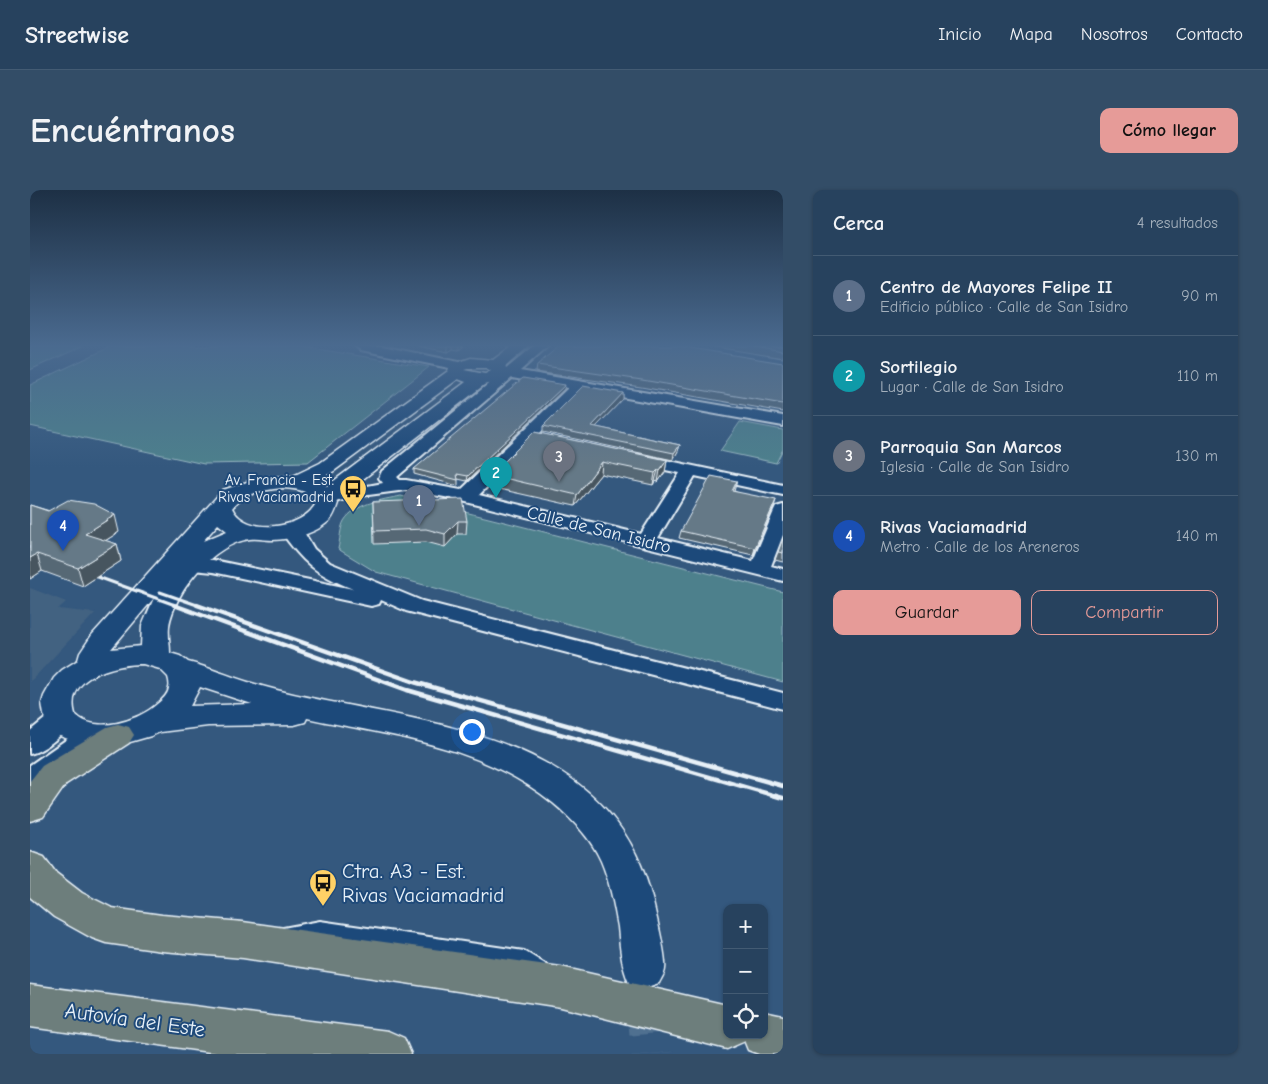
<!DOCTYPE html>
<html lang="es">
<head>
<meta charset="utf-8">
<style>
  body { margin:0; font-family:"Comic Neue",sans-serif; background:#334d67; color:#f1f3f6 }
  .controls { position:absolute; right:15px; bottom:15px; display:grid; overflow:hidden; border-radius:10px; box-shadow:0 1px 4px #0004 }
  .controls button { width:45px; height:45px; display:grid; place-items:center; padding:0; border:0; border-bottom:1px solid #435b73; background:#27425e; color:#f1f3f6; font:25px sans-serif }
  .you { position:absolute; left:441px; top:541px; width:18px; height:18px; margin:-12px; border:4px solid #fff; border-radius:50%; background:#1a73e8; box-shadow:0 0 0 8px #1a73e833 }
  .badge { display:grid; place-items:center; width:32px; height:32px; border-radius:50%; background:#e69b98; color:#fff; font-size:16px; font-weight:700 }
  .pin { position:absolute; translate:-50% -41px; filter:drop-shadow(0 1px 2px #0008) }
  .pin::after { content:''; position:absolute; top:26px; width:18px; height:15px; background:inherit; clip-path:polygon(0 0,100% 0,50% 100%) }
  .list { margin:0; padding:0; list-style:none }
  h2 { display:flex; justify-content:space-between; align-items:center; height:65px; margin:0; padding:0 20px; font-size:21px }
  h2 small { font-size:16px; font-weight:400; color:#a4b0bc }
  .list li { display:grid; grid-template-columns:32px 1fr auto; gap:15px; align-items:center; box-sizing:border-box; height:80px; padding:0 20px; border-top:1px solid #435b73 }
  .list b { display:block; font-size:19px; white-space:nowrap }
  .list p { margin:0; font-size:16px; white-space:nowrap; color:#a4b0bc }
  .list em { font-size:16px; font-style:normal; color:#a4b0bc }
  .actions { display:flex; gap:10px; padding:15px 20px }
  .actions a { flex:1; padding:11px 0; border:1px solid #e69b98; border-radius:10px; text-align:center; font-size:18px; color:#e69b98 }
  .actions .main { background:#e69b98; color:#111 }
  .icon { flex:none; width:28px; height:28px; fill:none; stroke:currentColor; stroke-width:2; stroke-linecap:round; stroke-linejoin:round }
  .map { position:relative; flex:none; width:753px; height:864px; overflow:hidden; border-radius:10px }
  header { display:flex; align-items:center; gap:30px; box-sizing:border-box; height:70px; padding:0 25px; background:#27425e; border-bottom:1px solid #435b73 }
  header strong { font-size:24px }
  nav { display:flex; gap:28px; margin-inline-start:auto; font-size:18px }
  .intro { display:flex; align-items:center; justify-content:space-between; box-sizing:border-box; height:120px; padding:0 30px }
  h1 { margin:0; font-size:35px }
  .button { padding:12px 22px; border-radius:10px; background:#e69b98; color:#111; font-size:18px; font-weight:700 }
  main { display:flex; gap:30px; padding:0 30px }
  aside { flex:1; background:#27425e; border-radius:10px; box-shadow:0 1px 4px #0004 }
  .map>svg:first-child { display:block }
  .built { fill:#436281 }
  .green { fill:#4d808c; stroke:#9ab8c2 }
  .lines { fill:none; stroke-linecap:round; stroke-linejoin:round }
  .secondary-tunnel { stroke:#4f6f90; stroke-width:41; stroke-dasharray:41 20; stroke-linecap:butt }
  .lane-casing { stroke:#e8f1f8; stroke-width:4 }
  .street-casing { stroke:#e8f1f8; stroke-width:4 }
  .secondary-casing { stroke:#e8f1f8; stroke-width:3 }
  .highway-casing { stroke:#e8f1f8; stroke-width:3 }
  .lane { fill:#1f4a7a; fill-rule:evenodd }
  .street { fill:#1f4a7a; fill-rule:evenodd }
  .secondary { fill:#1f4a7a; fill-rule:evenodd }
  .highway { fill:#6d7e7c; fill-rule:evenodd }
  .rail-far1 { stroke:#e8f1f8; stroke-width:3 }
  .rail { stroke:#e8f1f8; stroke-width:4.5 }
  .wall { fill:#576874; stroke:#e8f1f8 }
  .shaded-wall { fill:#47555e; stroke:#e8f1f8 }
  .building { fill:#657987; stroke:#e8f1f8 }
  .labels { text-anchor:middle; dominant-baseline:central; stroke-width:4; stroke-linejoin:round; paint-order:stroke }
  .far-poi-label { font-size:15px; fill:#e8f1f8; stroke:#1f4a7a; text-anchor:end }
  .street-label { font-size:18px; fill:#e8f1f8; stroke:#1f4a7a }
  .near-poi-label { font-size:21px; fill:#e8f1f8; stroke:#1f4a7a; text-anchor:start }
  .near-street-label { font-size:21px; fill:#e8f1f8; stroke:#1f4a7a }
</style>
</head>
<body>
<header>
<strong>Streetwise</strong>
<nav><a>Inicio</a><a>Mapa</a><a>Nosotros</a><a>Contacto</a></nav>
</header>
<div class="intro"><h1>Encuéntranos</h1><a class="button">Cómo llegar</a></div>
<main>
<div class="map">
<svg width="753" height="864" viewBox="0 0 753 864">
  <rect width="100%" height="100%" fill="#34587e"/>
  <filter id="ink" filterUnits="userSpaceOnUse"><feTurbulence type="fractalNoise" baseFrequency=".02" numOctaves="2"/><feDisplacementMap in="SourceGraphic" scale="10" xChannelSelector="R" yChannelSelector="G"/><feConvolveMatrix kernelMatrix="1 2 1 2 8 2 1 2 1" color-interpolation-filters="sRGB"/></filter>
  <g filter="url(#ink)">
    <!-- built -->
    <path class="built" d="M0 398 36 412 28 419 65 423 0 492Z"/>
    <!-- green -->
    <path class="green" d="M0 156H53L0 180Z
      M82 156H268L399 177 278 272 174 274 0 236V195Z
      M710 232 753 240V259L746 273 690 261Z
      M371 306 753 402V492L346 382 308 359C310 351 310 338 314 331 325 313 352 310 371 306Z"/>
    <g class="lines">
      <!-- secondary-tunnel -->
      <path class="secondary-tunnel" d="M616 803 622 864"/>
      <defs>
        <path id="lane" d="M290 731 494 761 515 774 518 780 515 786 509 788 490 776 290 745 259 750 253 748 251 743 253 738Z"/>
        <path id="street" d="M325 156H352L429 172 436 176 429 180 331 160Z
          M504 156H518L490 181 753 226V236L552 200 449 305 611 344 650 283 601 273 599 269 601 265 607 264 753 295V305L665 286 628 348 723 371 744 321 746 317 753 315V345L741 376 753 379V391L420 308 376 300 331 306 296 314 290 313 287 309 290 305 353 293 349 288 352 281 468 186 463 182 465 179H476ZM482 188 538 198 431 300 376 290H370L367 287Z
          M260 334 267 336 275 344 284 359 300 373 392 411 753 503V519L376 421 351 410 349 414 341 416 183 382 153 379 150 375 153 371 160 369 183 370 323 399C286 384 273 373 250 340L253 336Z
          M31 520 40 523 44 529C35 543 16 560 0 564V541L22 523Z
          M62 536 71 538 75 545 71 552 28 582 10 597 0 600V575L53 538Z"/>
        <path id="secondary" d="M482 156H499L475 177 478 182 471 190 454 195 306 310 308 313C306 319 304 326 300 330 286 344 262 349 243 350 236 350 228 348 220 349 183 354 145 401 139 436 138 445 140 454 140 463L150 466 158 472C178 477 198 486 218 492 238 498 257 503 277 507 413 536 584 548 623 712 626 725 637 768 635 779 635 783 631 789 629 793L614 798 599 793C591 775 590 757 588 737 584 715 580 692 571 671 561 648 541 628 523 613 449 554 365 547 277 528L275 532 264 535 178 536 130 542 121 546 86 556 60 555 41 550 30 546 22 539 14 525 12 513 14 506 24 488 32 480 48 470 50 463 62 445 193 300 223 290 238 287 263 286 290 273 418 181 420 175 441 168 463 170ZM441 178H456L461 181 455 184 434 180ZM428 189 436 192 297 296 286 291 304 281ZM253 298C267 299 279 300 286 313 273 340 215 346 202 318 215 302 234 300 253 298ZM188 334 197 341 173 351ZM124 408 112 436 111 456 81 459ZM113 474 130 479 138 487C139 490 140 495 139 498 138 505 132 510 127 514 108 531 65 545 45 524 34 486 86 474 113 474ZM170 497 222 514 160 516Z"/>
        <path id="highway" d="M88 534 99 537 104 545 99 553 36 594 13 627 0 631V591L12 576 77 537Z
          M0 662 14 667 26 683 52 703 82 718 132 725 213 732 531 777 697 815V845H734V822L753 826V864H729L718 860 714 850 713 852 697 859 531 817 213 768 132 761 76 753 62 748 24 727 0 707Z
          M0 795 358 841 374 848 381 864H194L0 837Z"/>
      </defs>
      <!-- lane casing -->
      <use href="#lane" class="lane-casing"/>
      <!-- street casing -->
      <use href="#street" class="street-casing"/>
      <!-- secondary casing -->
      <use href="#secondary" class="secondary-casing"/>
      <!-- highway casing -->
      <use href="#highway" class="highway-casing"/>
      <!-- lane -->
      <use href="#lane" class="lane"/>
      <!-- street -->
      <use href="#street" class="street"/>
      <!-- secondary -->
      <use href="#secondary" class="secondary"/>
      <!-- highway -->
      <use href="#highway" class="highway"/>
      <!-- rail-far1 -->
      <path class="rail-far1" d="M54 382 148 416
        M130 402 170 416"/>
      <!-- rail -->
      <path class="rail" d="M144 415 377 500 753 608
        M167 415 384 492 753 596"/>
    </g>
    <!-- wall -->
    <path class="wall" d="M388 156H434L429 160 423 159 418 162Z
      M679 156H753V168Z
      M753 173V222L611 197 506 182 507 175Z
      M534 199 437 291 428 289V296L384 284V279Z
      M593 203V209L566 237 650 255 648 261 643 270 513 242V236Z
      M504 242 637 270 635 282 628 292 625 291 623 295 571 284 545 316 460 297 461 285Z
      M707 291 704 301 744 317 723 365 649 348 651 341Z
      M343 312 437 331 436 344H427L415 357 396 352 344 354Z
      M0 315 89 342 75 351 87 354 91 371 53 396 12 381 0 389Z
      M753 348V372L745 370Z"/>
    <!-- shaded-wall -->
    <path class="shaded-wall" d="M418 156H423V159L418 162Z
      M429 156H434L429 160Z
      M535 195 534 199 437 291 438 286Z
      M593 203V209L561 242 562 236Z
      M650 255 648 261 643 270 644 263Z
      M637 270 635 282 628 292 630 280Z
      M572 272 571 284 545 316 547 305Z
      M628 280 625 291 623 295 625 283Z
      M746 310 744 317 723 365 725 358Z
      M85 325 89 342 59 361 55 344Z
      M428 331 427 344 415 357V344Z
      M87 354 91 371 53 396 48 378Z
      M7 364 12 381 0 389V368Z"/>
    <!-- building -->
    <path class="building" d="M529 156H648L753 173V214L612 190 507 175Z
      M724 156H753V161Z
      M493 188 535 195 438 286 427 284 428 290 384 279Z
      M553 196 593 203 562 236 650 255 644 263 513 236Z
      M504 242 637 270 630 280H628L625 283 572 272 547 305 461 285Z
      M681 286 707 291 702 301 746 310 725 358 651 341Z
      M433 309 437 331H428L415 344 396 339 344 341 343 312Z
      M38 310 64 314 85 325 55 344 87 354 48 378 7 364 0 368V315L18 321Z
      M753 348V363L748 362Z"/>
  </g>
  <!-- sky -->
  <linearGradient id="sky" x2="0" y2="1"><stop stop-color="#1d3045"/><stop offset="0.56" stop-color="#4a6a8f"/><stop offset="1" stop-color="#4a6a8f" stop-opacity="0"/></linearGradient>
  <rect width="753" height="277" fill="url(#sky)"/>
  <!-- icons -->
  <defs>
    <symbol id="bus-pin" viewBox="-11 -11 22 30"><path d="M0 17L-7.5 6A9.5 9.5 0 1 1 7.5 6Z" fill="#ffd166" stroke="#1f4a7a"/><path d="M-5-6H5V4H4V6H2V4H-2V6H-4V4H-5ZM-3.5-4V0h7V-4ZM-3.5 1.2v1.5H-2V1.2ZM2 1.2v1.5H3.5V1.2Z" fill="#111"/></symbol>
  </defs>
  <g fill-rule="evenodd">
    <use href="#bus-pin" x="307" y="283" width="32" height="43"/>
    <use href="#bus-pin" x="277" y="677" width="32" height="43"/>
  </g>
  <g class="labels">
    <!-- far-poi labels -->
    <g class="far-poi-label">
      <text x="304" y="290">Av. Francia - Est.<tspan x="304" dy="17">Rivas Vaciamadrid</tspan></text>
    </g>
    <!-- street labels -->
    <g class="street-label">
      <text transform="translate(569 340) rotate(14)">Calle de San Isidro</text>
    </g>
    <!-- near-poi labels -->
    <g class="near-poi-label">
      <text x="312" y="681">Ctra. A3 - Est.<tspan x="312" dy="24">Rivas Vaciamadrid</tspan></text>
    </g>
    <!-- near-street labels -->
    <g class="near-street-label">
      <text transform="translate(105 830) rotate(8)">Autovía del Este</text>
    </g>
  </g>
</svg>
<div class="controls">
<button>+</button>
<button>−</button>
<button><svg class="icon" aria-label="locate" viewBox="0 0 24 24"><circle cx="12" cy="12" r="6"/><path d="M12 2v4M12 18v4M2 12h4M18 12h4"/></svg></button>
</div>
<div class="you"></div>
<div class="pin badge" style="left:389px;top:336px;background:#5c6f8a">1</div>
<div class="pin badge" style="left:466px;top:308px;background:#0f9aa8">2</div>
<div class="pin badge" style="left:529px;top:292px;background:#6b7280">3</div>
<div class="pin badge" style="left:33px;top:361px;background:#1a4fb4">4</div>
</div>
<aside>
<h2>Cerca<small>4 resultados</small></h2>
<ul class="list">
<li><span class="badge" style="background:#5c6f8a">1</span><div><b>Centro de Mayores Felipe II</b><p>Edificio público · Calle de San Isidro</p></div><em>90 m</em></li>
<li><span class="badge" style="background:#0f9aa8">2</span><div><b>Sortilegio</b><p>Lugar · Calle de San Isidro</p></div><em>110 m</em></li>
<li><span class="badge" style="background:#6b7280">3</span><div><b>Parroquia San Marcos</b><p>Iglesia · Calle de San Isidro</p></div><em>130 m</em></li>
<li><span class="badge" style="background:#1a4fb4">4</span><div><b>Rivas Vaciamadrid</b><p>Metro · Calle de los Areneros</p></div><em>140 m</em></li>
</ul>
<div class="actions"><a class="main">Guardar</a><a>Compartir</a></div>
</aside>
</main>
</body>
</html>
